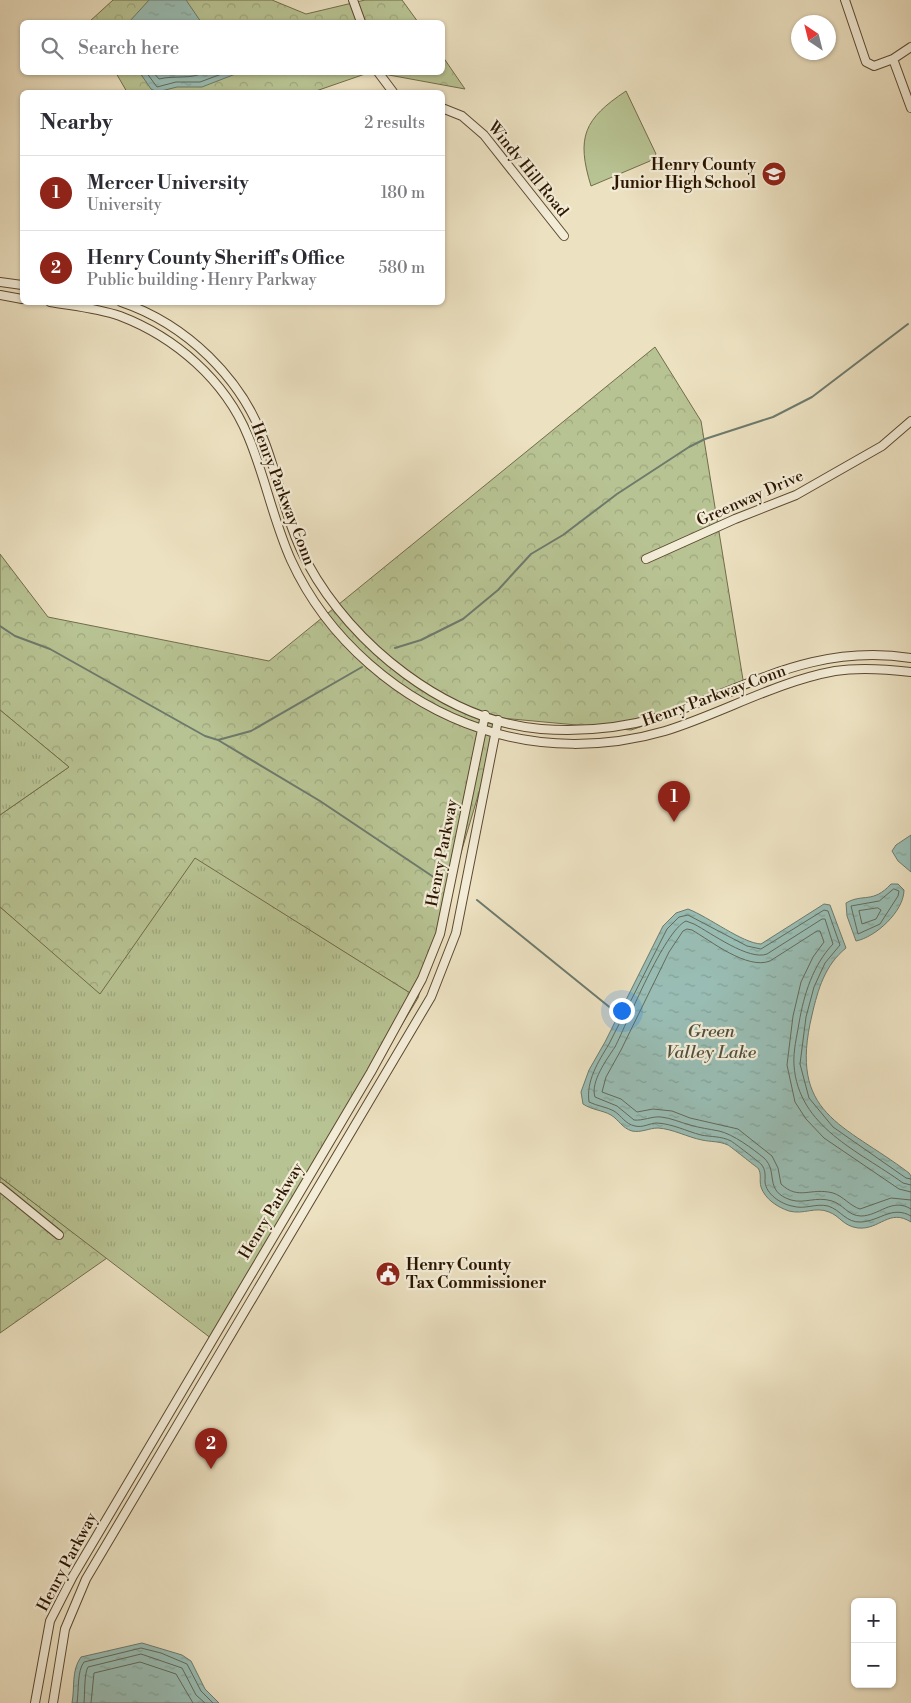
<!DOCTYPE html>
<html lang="en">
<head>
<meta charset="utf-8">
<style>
  body { margin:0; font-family:"Libre Bodoni",serif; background:#f2f2f3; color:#2b2b33 }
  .controls { position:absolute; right:15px; bottom:15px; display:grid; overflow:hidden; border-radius:8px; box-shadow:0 1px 4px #0004 }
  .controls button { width:45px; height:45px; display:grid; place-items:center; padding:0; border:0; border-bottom:1px solid #e1e1e2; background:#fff; color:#2b2b33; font:25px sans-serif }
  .compass { position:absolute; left:791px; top:15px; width:45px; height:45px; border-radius:50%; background:#fff; box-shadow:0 1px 4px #0004; rotate:325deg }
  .you { position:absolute; left:621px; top:1010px; width:18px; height:18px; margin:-12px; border:4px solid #fff; border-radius:50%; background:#1a73e8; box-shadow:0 0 0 8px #1a73e833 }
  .badge { display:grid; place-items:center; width:32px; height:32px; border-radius:50%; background:#8f2418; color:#fff; font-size:16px; font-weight:700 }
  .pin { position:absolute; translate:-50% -41px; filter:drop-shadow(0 1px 2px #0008) }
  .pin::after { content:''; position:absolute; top:26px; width:18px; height:15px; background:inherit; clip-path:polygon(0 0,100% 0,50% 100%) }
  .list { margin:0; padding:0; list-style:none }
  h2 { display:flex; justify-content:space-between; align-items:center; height:65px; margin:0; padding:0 20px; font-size:21px }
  h2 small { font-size:16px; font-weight:400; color:#7c7c81 }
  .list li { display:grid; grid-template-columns:32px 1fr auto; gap:15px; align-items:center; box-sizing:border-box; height:75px; padding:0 20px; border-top:1px solid #e1e1e2 }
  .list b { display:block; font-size:19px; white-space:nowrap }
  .list p { margin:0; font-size:16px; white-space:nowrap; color:#7c7c81 }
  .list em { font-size:16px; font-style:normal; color:#7c7c81 }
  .icon { flex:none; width:28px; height:28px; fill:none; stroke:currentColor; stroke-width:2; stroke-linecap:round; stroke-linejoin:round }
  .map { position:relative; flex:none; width:911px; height:1703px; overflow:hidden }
  .search { position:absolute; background:#fff; box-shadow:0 1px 4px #0004; left:20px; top:20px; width:425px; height:55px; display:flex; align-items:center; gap:12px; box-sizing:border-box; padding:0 18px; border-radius:8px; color:#7c7c81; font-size:19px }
  .panel { position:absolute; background:#fff; box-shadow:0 1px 4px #0004; left:20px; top:90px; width:425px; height:215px; border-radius:8px }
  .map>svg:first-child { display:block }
  .green { fill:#b8c393; stroke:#726c4a }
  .forest { fill:url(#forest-crowns); stroke:#726c4a }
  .park { fill:url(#park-tufts); stroke:#726c4a }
  .water { fill:url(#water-ripples); stroke:#6d7a6c }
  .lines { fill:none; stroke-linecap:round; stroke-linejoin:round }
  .shore { stroke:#626a5a; stroke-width:1 }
  .stream { stroke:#6d7a6c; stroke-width:2 }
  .minor-casing { stroke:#5c4930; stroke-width:10 }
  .minor { stroke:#f3ecd7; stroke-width:8 }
  .labels { text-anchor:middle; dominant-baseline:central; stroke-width:4.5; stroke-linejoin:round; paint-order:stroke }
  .poi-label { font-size:16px; font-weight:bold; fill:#2c1600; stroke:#f3ecd7; text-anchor:end }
  .street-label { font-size:16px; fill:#2c1600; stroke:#f3ecd7 }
  .water-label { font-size:18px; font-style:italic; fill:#52503f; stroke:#f3ecd7 }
</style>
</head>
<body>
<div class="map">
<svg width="911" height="1703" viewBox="0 0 911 1703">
  <defs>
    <pattern id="forest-crowns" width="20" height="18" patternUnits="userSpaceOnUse" patternTransform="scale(1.25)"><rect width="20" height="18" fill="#b8c393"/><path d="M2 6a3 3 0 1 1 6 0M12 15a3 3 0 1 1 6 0" fill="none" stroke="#9ea77d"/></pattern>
    <pattern id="park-tufts" width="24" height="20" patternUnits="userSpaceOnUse" patternTransform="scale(1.25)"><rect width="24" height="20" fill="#b8c393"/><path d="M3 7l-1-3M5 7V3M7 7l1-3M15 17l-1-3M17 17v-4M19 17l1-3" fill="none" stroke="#9ea77d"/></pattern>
    <pattern id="water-ripples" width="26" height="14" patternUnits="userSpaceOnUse" patternTransform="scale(1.25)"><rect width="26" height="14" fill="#99bdb4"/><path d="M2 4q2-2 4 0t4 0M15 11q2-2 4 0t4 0" fill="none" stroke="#84a299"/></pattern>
  </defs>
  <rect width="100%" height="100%" fill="#ece1c1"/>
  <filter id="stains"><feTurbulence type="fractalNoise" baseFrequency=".004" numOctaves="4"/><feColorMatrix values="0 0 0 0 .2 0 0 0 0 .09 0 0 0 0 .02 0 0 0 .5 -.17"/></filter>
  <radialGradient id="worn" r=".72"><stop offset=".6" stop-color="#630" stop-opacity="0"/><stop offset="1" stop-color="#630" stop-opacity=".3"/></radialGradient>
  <!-- green -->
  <path class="green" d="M626 91 656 154 650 161 591 186C576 137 584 119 626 91Z"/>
  <!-- forest -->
  <path class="forest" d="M113 0H272L306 14 365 0H402L418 22H89Z
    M443 57 465 89 378 73 442 72Z
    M116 73H368L313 92H127Z
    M655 347 701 421 745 692 631 730 501 718 418 998 195 859 100 995 0 907V815L69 767 0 710V554L48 617 269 661Z
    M0 1177 107 1258 0 1333Z"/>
  <!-- park -->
  <path class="park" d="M0 710 69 767 0 815Z
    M195 858 418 998 212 1339 0 1177V907L100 994Z"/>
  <!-- water -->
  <path class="water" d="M149 0H186L201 22H129Z
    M140 73H238L202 87H177L157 92 151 89Z
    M911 835V872L898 861 892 851 896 845Z
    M891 884H898L904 890C904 911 876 937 856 941L847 916 846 903C863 893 873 904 891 884Z
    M824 904 830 905 846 948C825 965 818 989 812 1015 788 1115 843 1123 909 1173L911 1176V1222C889 1208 880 1230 858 1228 843 1226 840 1216 829 1212 815 1206 804 1215 789 1211 777 1207 765 1199 761 1187 759 1180 762 1174 758 1168 756 1167 730 1146 728 1145 719 1141 711 1142 702 1140 687 1137 673 1129 658 1128 649 1128 641 1133 632 1131 622 1128 619 1120 611 1115 602 1110 592 1110 583 1104L581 1092 589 1070 605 1042 663 926 676 913 688 909C709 917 742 943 761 944Z
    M142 1643 182 1655 191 1661 205 1689 219 1703H72C75 1687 71 1671 81 1657Z"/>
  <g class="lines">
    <!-- shore -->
    <path class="shore" d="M146 72 157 87 176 82H200L227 72
      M153 72 159 79C175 75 191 80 205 72
      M894 889 899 891 898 896 880 924 858 934 851 906 879 901Z
      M878 908 881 910 876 919 862 924 859 911Z
      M911 1179 906 1178 833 1127 809 1098 800 1064 806 1017 814 987 825 963 840 945 828 911 824 910 761 949 747 946 688 915 679 917 667 929 609 1044C598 1062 586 1081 589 1102 597 1106 607 1107 614 1111 622 1116 625 1124 635 1126 643 1128 650 1123 657 1123 673 1124 686 1131 701 1135 711 1137 721 1136 731 1141 733 1142 759 1162 761 1164 766 1170 765 1175 765 1182 766 1194 781 1204 792 1206 805 1210 815 1203 828 1206 841 1210 846 1223 861 1222 880 1221 892 1205 911 1216
      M911 1185 903 1183C859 1151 798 1127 794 1065 793 1051 797 1036 799 1023 804 994 813 965 833 944L825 919H822L767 954C749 961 711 933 694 924L686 921C664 931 628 1021 615 1047 607 1059 590 1082 595 1097L617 1106 634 1120C643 1121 652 1116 661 1117 671 1118 679 1122 690 1125 700 1128 709 1129 719 1131 733 1134 753 1149 764 1158 779 1172 763 1191 791 1200 805 1204 816 1196 832 1201 843 1204 848 1216 861 1216 879 1216 892 1197 911 1209
      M911 1192 899 1189 824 1138 806 1119 795 1102 787 1065 793 1016 801 982 813 957 824 942 820 931H817L770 961C747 970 711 941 692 930L687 929 683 931 669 952 621 1050 606 1077 602 1092 621 1099 637 1112 653 1109 672 1111 690 1118 738 1129 772 1156 778 1168 781 1184C799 1201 810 1187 833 1193 843 1196 850 1206 860 1209L891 1198 911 1200
      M77 1703C79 1690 77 1671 84 1662L141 1648 161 1653 187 1664 201 1691 213 1703
      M84 1703C85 1693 84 1674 88 1667L141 1654 182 1668 196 1695 205 1703
      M91 1703 94 1673 140 1662 176 1674 193 1703"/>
    <!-- stream -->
    <path class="stream" d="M0 626 15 636 50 649 205 736 218 740 320 801 441 882
      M395 648 421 640 463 619 498 590 531 554 563 535 617 494 689 447 705 439 773 417 812 397 908 324
      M218 740 251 731 362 667
      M477 900 618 1014"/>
    <defs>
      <path id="minor" d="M353 0 361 22
        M845 0 866 62 874 66 893 59 911 47
        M893 59 911 108
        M378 72 393 92
        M442 108 462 116 484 135 564 236
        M0 282 22 285
        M0 295 22 299
        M50 302C73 306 97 308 120 316 175 337 225 380 248 436 265 476 273 520 291 560 327 639 400 702 482 729 540 749 607 748 665 731 723 713 775 682 835 671 860 667 886 669 911 672
        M121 302C186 324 242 378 265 443 280 483 287 526 308 564 352 645 446 721 541 729 581 732 622 728 660 717 749 687 814 643 911 658
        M646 559 735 519 796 495 882 446 911 421
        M0 1187 59 1235
        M35 1703 50 1621 73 1576 371 1072 422 979 440 934 485 715
        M53 1703 65 1629 86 1579 431 997 456 933 498 720"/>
    </defs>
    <!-- minor casing -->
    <use href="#minor" class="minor-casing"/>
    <!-- minor -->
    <use href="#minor" class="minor"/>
  </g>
  <!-- icons -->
  <defs>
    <symbol id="school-disc" viewBox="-11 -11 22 22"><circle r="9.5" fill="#8f2418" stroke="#f3ecd7"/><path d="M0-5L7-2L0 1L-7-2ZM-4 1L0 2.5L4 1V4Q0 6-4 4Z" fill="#fff"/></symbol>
    <symbol id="civic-disc" viewBox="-11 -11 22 22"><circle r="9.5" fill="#8f2418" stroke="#f3ecd7"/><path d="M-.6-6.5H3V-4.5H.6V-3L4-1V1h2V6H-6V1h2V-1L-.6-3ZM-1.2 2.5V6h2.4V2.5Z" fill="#fff"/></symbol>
  </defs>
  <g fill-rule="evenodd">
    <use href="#school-disc" x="760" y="160" width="28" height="28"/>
    <use href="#civic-disc" x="374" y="1260" width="28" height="28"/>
  </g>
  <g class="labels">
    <!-- poi labels -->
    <g class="poi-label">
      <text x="756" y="165">Henry County<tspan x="756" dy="18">Junior High School</tspan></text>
      <text x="406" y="1265" text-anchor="start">Henry County<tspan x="406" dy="18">Tax Commissioner</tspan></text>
    </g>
    <!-- street labels -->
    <g class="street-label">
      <text transform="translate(528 169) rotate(51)">Windy Hill Road</text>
      <text transform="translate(283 494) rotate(69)">Henry Parkway Conn</text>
      <text transform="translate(750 498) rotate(-24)">Greenway Drive</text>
      <text transform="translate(714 696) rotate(-20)">Henry Parkway Conn</text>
      <text transform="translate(442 853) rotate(-79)">Henry Parkway</text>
      <text transform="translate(271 1211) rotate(-59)">Henry Parkway</text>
      <text transform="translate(67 1562) rotate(-62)">Henry Parkway</text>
    </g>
    <!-- water labels -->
    <g class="water-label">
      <text x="711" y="1031">Green<tspan x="711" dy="21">Valley Lake</tspan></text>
    </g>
  </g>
  <rect width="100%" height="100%" filter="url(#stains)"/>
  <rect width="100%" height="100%" fill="url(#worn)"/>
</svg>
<div class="controls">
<button>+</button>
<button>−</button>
</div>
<svg class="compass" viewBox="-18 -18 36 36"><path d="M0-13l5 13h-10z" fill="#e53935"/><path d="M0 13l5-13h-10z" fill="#7c7c81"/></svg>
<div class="you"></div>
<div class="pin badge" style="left:674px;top:822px">1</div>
<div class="pin badge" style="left:211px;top:1469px">2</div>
<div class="search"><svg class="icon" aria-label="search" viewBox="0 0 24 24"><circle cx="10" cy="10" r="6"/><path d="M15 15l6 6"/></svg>Search here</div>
<section class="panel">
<h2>Nearby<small>2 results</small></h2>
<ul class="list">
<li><span class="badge">1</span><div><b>Mercer University</b><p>University</p></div><em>180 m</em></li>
<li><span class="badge">2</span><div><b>Henry County Sheriff's Office</b><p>Public building · Henry Parkway</p></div><em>580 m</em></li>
</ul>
</section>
</div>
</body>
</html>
